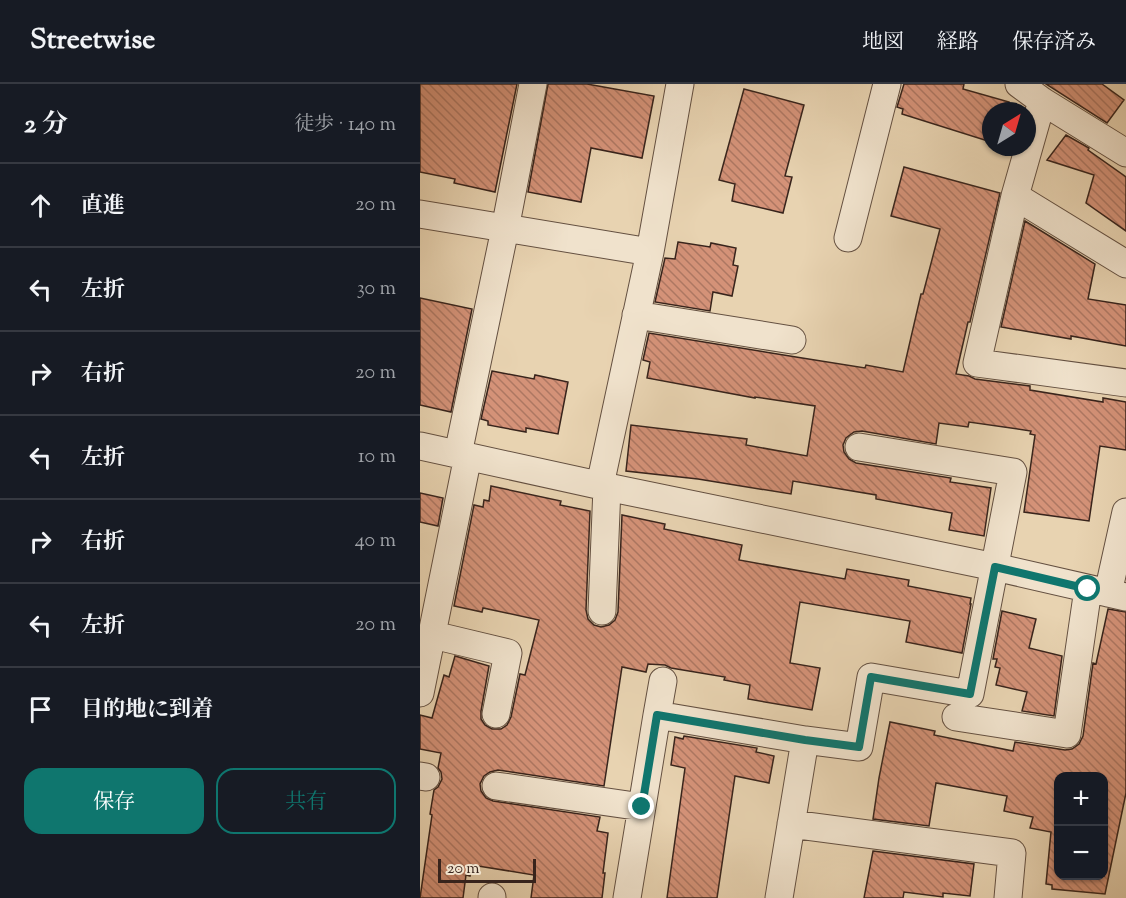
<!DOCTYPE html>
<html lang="ja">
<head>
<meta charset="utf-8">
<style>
  body { margin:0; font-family:"Sorts Mill Goudy","Noto Serif JP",serif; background:#20242c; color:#f1f3f6 }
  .controls { position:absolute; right:18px; bottom:18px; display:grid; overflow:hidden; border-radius:12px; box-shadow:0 2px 4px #0004 }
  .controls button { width:54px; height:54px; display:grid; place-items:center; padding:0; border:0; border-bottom:2px solid #363941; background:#171b24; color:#f1f3f6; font:30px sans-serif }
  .compass { position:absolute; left:562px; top:18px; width:54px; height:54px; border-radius:50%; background:#171b24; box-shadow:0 2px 4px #0004; rotate:37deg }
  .scale { position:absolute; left:18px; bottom:15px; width:98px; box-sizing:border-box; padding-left:6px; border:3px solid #38241c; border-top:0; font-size:16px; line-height:21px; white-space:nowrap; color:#38241c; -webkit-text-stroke:4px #f0e2cc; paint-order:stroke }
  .stop { position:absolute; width:18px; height:18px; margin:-14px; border:4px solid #0f766e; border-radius:50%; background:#fff }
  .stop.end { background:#0f766e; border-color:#fff; box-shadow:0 2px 6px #0008 }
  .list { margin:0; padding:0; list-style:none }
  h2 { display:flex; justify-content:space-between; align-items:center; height:78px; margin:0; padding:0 24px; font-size:26px }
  h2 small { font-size:20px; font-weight:400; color:#9ea1a6 }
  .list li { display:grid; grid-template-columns:39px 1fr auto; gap:18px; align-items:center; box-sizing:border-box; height:84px; padding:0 24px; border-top:2px solid #363941 }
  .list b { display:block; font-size:22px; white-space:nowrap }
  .list em { font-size:20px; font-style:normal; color:#9ea1a6 }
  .actions { display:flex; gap:12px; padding:18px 24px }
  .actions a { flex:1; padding:14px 0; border:2px solid #0f766e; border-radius:18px; text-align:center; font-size:21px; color:#0f766e }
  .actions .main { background:#0f766e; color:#fff }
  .icon { flex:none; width:33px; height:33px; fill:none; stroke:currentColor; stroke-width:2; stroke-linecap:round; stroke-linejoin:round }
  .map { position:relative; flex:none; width:706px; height:814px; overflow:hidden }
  header { display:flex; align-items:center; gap:36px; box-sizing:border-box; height:84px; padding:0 30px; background:#171b24; border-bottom:2px solid #363941 }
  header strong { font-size:28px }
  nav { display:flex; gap:33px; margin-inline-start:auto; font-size:21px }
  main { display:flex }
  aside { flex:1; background:#171b24 }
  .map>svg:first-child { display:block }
  .building { fill:url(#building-back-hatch); stroke:#38241c; stroke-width:1.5; fill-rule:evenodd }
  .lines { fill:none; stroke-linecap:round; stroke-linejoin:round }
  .street-casing { stroke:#645041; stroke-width:29 }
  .street { stroke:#f0e2cc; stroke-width:27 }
  .route { stroke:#0f766e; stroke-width:8 }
</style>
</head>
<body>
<header>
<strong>Streetwise</strong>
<nav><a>地図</a><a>経路</a><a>保存済み</a></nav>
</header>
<main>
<aside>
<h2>2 分<small>徒歩 · 140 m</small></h2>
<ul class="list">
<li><svg class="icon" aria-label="ahead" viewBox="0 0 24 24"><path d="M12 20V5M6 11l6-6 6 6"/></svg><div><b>直進</b></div><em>20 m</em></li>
<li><svg class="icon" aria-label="left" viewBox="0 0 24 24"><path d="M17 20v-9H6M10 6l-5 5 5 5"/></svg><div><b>左折</b></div><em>30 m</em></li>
<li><svg class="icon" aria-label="right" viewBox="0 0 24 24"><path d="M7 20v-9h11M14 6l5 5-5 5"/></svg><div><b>右折</b></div><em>20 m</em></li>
<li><svg class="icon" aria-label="left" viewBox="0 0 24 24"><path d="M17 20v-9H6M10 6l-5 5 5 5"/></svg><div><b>左折</b></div><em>10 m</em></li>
<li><svg class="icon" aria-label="right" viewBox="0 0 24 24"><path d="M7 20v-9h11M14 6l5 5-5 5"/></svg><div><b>右折</b></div><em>40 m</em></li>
<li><svg class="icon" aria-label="left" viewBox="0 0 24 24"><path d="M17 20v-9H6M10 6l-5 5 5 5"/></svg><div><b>左折</b></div><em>20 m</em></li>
<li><svg class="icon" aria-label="arrive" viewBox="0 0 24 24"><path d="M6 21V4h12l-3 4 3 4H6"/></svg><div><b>目的地に到着</b></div></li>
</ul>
<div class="actions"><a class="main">保存</a><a>共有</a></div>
</aside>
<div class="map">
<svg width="706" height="814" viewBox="0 0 706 814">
  <defs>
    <pattern id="building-back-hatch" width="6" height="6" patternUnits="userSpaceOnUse" patternTransform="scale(1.5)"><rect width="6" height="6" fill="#d49278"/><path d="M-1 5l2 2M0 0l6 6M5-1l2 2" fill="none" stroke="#ad7762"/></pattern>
  </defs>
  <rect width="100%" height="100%" fill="#e8d3b1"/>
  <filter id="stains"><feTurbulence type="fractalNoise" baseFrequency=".00333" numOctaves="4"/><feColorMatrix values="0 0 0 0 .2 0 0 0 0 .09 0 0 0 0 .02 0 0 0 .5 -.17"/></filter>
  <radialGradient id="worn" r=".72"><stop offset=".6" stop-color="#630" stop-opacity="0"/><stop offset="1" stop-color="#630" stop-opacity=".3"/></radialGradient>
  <!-- building -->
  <path class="building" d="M0 0H97L75 108 34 99 35 95 0 88Z
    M128 0H167L234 12 222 74 171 64 161 118 108 108Z
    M484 0H544L543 5 589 18 587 27H571V58L482 30 483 25 477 23Z
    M626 0H682L704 16 687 39Z
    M324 5 384 21 365 92 372 93 363 129 312 117 315 100 299 96Z
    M646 51 669 64 668 66 706 93V147L666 119 674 91 627 76Z
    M484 83 580 109 550 238H548L536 290 549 292 555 295 610 302V306L683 318V314L706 318V366L680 362 669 437 604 428 615 351 610 350 611 347 549 338 548 343 519 339 516 360 442 347 434 348 426 354 423 361 424 368 429 375 436 379 531 394 530 398 571 404 564 452 529 446 532 429 456 415V411L373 397 371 410 278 395 206 387 211 341 327 355 326 361 387 372 395 322 335 313V314L227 294 230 278 223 276 229 249 376 273 445 284 446 281 483 288 501 210H503L520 145 471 132Z
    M605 137 675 180 668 215 706 221V262L651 252V255L581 243Z
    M258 158 290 163 291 159 316 164 313 181 318 182 312 212 293 208 290 227 235 218 245 174 255 175Z
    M0 214 52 225 31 328 0 321Z
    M72 287 114 295 115 291 148 298 138 350 106 344V348L68 341V337L61 335Z
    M71 402 141 417 140 421 170 427 166 526 168 535 174 541 181 543 189 541 195 536 198 528 202 431 245 440 244 445 322 461 319 476 425 495 427 485 489 496 488 502 551 514 550 520H551L542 569 486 558 490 537 380 518 370 579 400 584 392 626 328 615 330 601 304 596 305 593 251 584 245 581 228 580 226 588 202 583 184 702 78 686 70 688 64 692 60 700 61 707 66 714 73 717 180 733 177 747 188 749 183 789H185L182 814H111L114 791 52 781 50 792 46 791 43 814H0L12 731 10 730 14 706 18 703 22 695 21 688 18 684 21 669 0 665V631L12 634 24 591 29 593 35 572 69 582 61 627V635L65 641 72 645H81L87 641 91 633 100 590 105 591 119 536 63 524 62 528 34 522 54 421 63 423 64 416 69 417Z
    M0 409 23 414 18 442 0 438Z
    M688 525 706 528V709L685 810 632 805V801L626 800 631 748 610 744 613 733 584 727 587 712 516 699 509 742 453 735 459 694 470 638 515 647 514 651 593 667 595 658 645 666 652 665 659 660 663 652 673 579 676 580ZM639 693H684V792H639Z
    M582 527 616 535 609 564 642 572 634 632 602 627 607 608 576 601 580 584 575 583 577 575H573Z
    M264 652 337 664 336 668 354 672 349 699 315 692 297 814H247L265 684 251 681 255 653 263 655Z
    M453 767 554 780 550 812 523 809V813L484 808 483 814H444Z"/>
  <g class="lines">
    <defs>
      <path id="street" d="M599 0 622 17 706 69
        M622 17 595 112 557 279 706 299
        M595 112 706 180
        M0 130 230 168
        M428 154 467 0
        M216 231 372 256
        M0 362 187 403 575 483 706 513
        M38 370 85 145 113 0
        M180 401 230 168 260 0
        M688 509 706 428
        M182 527 187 403
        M13 551 88 569 76 630
        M0 609 48 372
        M237 631 243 597
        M536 633 647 650 668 505
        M0 692 6 693
        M76 702 222 723
        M371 740 592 769 588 814
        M72 814V813
        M207 814 237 631 385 656 439 663 451 593 550 610 593 388 439 363
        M359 814 385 656"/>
    </defs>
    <!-- street casing -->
    <use href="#street" class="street-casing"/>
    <!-- street -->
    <use href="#street" class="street"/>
  </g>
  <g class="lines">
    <!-- route -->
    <path class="route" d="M222 723 237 631 385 656 439 663 451 593 550 610 575 483 668 505"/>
  </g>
  <rect width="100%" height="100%" filter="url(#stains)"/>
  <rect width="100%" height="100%" fill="url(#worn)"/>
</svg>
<div class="controls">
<button>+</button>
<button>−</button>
</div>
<svg class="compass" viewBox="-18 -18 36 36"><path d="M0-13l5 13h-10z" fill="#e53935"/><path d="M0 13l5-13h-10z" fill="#9ea1a6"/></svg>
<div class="scale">20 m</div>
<div class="stop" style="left:668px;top:505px"></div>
<div class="stop end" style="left:222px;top:723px"></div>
</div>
</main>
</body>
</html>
